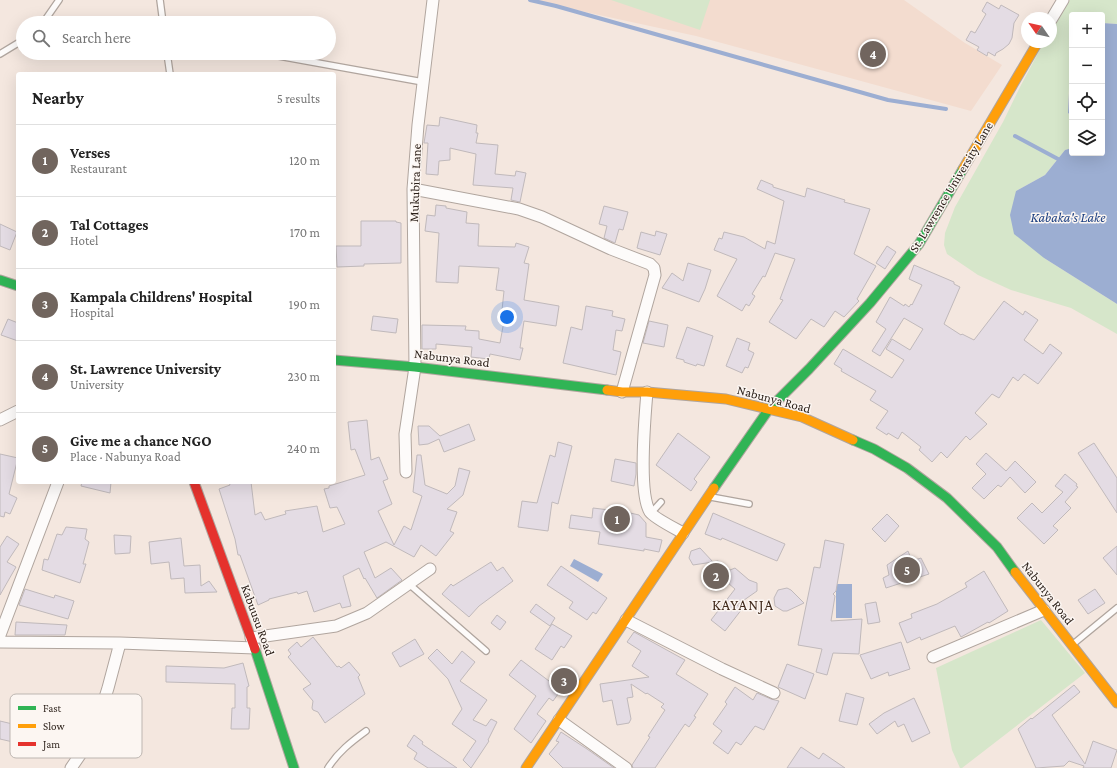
<!DOCTYPE html>
<html lang="en">
<head>
<meta charset="utf-8">
<style>
  body { margin:0; font-family:"Crimson Pro",serif; background:#f6f6f6; color:#222 }
  .controls { position:absolute; right:12px; top:12px; display:grid; overflow:hidden; border-radius:4px; box-shadow:0 4px 16px #0002 }
  .controls button { width:36px; height:36px; display:grid; place-items:center; padding:0; border:0; border-bottom:1px solid #e0e0e0; background:#fff; color:#222; font:20px sans-serif }
  .compass { position:absolute; left:1021px; top:12px; width:36px; height:36px; border-radius:50%; background:#fff; box-shadow:0 4px 16px #0002; rotate:304deg }
  .you { position:absolute; left:507px; top:317px; width:14px; height:14px; margin:-10px; border:3px solid #fff; border-radius:50%; background:#1a73e8; box-shadow:0 0 0 6px #1a73e833 }
  .badge { display:grid; place-items:center; width:26px; height:26px; border-radius:50%; background:#71655e; color:#fff; font-size:13px; font-weight:700 }
  .pin { position:absolute; translate:-50% -50%; border:2px solid #fff; box-shadow:0 1px 4px #0006 }
  .list { margin:0; padding:0; list-style:none }
  h2 { display:flex; justify-content:space-between; align-items:center; height:52px; margin:0; padding:0 16px; font-size:17px }
  h2 small { font-size:13px; font-weight:400; color:#767676 }
  .list li { display:grid; grid-template-columns:26px 1fr auto; gap:12px; align-items:center; box-sizing:border-box; height:72px; padding:0 16px; border-top:1px solid #e0e0e0 }
  .list b { display:block; font-size:15px; white-space:nowrap }
  .list p { margin:0; font-size:13px; white-space:nowrap; color:#767676 }
  .list em { font-size:13px; font-style:normal; color:#767676 }
  .icon { flex:none; width:22px; height:22px; fill:none; stroke:currentColor; stroke-width:2; stroke-linecap:round; stroke-linejoin:round }
  .map { position:relative; flex:none; width:1117px; height:768px; overflow:hidden }
  .search { position:absolute; background:#fff; box-shadow:0 4px 16px #0002; left:16px; top:16px; width:320px; height:44px; display:flex; align-items:center; gap:10px; box-sizing:border-box; padding:0 14px; border-radius:22px; color:#767676; font-size:15px }
  .panel { position:absolute; background:#fff; box-shadow:0 4px 16px #0002; left:16px; top:72px; width:320px; height:412px; border-radius:4px }
  .map>svg:first-child { display:block }
  .built { fill:#f3dccf }
  .green { fill:#d6e6ca }
  .water { fill:#9caed2 }
  .lines { fill:none; stroke-linecap:round; stroke-linejoin:round }
  .stream { stroke:#9caed2; stroke-width:4 }
  .building { fill:#e4dce4; stroke:#c0b9bb }
  .lane-casing { stroke:#b0a59e; stroke-width:8 }
  .street-casing { stroke:#b0a59e; stroke-width:13 }
  .fast-casing { stroke:#b0a59e; stroke-width:11 }
  .slow-casing { stroke:#b0a59e; stroke-width:11 }
  .jam-casing { stroke:#b0a59e; stroke-width:11 }
  .lane { stroke:#fdfbfa; stroke-width:5.5 }
  .street { stroke:#fdfbfa; stroke-width:11 }
  .fast { stroke:#30b455; stroke-width:9 }
  .slow { stroke:#ff9f0a; stroke-width:9 }
  .jam { stroke:#e5322d; stroke-width:9 }
  .labels { text-anchor:middle; dominant-baseline:central; stroke-width:3; stroke-linejoin:round; paint-order:stroke }
  .street-label { font-size:13px; fill:#2a1f18; stroke:#fcf6f2 }
  .water-label { font-size:14px; font-style:italic; fill:#1d4082; stroke:#fcf6f2 }
  .quarter-label { font-size:15px; letter-spacing:1px; fill:#422b1d; stroke:#fcf6f2 }
  .key { fill:#fcf6f2; stroke:#bdb6b1; stroke-width:1 }
  .key-label { font-size:11px; fill:#2a1f18 }
</style>
</head>
<body>
<div class="map">
<svg width="1117" height="768" viewBox="0 0 1117 768">
  <rect width="100%" height="100%" fill="#f4e7df"/>
  <!-- built -->
  <path class="built" d="M530 0H904L965 43 1002 65 971 111 696 36Z"/>
  <!-- green -->
  <path class="green" d="M611 0H710L700 30Z
    M1070 0H1117V24L1102 23V15H1072L1068 113 1072 116V148L1065 150 1045 175 1016 191 1044 258 1117 304V334L1071 308 1011 290 978 275 947 254 944 245 945 233 955 207 1003 122 1020 87 1044 42H1051V29L1058 16Z
    M1041 620 1085 673 962 768H960L952 750 936 668Z"/>
  <!-- water -->
  <path class="water" d="M1102 23 1117 24V304L1044 258 1014 234 1010 215 1016 191 1045 175 1065 150 1072 148V153H1102Z
    M1072 35V116L1068 113Z
    M574 559 603 574 598 582 570 566Z
    M836 584H852V618H836Z"/>
  <g class="lines">
    <!-- stream -->
    <path class="stream" d="M530 0 556 6 888 100 946 109
      M1015 136 1058 159"/>
  </g>
  <!-- building -->
  <path class="building" d="M987 2 999 9 1001 5 1019 15 1014 23 1012 38 1009 44 1003 49 996 53 995 56 988 52 987 56 977 50 979 47 966 40 971 31 975 33 986 14 982 11Z
    M440 117 477 125 476 133H478L476 143 498 145 495 174 515 176 516 171 526 173 520 202 511 200 513 188 473 185 476 154 450 148V160L439 161 438 175 426 174 428 143H424L427 125 439 126Z
    M761 180 773 185V187L805 197 807 188 845 200 844 202 870 209 854 254 876 266 857 299 859 301 844 317 835 311 824 327 811 319 796 339 769 322 783 300 780 299 795 259 775 253 765 277 763 276 752 294 755 296 749 306 746 304 742 311 717 296 737 259 714 250 719 238 722 239 724 232 744 237 765 249 767 241 775 244 784 201 757 189Z
    M436 205 446 206V208L467 212 466 223 479 224 478 246 515 247 516 243 529 247 524 263 529 264 524 300 559 306 556 326 524 321 520 348H523L520 360 490 354 489 359 471 357 472 347 436 344V349H422V325L466 326 465 330 479 331V339L500 343 506 310H502L504 291 496 290 499 268 459 266 458 283 436 282 439 233 425 231 427 215 435 216Z
    M604 206 628 212 623 230 619 229 615 243 604 238 607 226 599 224Z
    M361 221H396V222L401 223V263L364 264V266L337 267 336 246H361Z
    M0 224 17 232 10 250 0 246Z
    M656 231 667 234 660 255 637 248 641 232 655 236Z
    M887 246 896 252 885 269 876 263Z
    M688 263 711 270 705 289 699 302 662 288 672 273 683 281Z
    M914 265 954 282V284L960 287 944 324 961 335 962 334 974 340 1004 301 1023 315 1025 311 1038 320 1024 340 1043 354 1050 344 1062 353 1038 384 1024 374 1018 381 1013 377 999 398 992 394 975 413 987 424 970 440 966 436 947 458 941 452 932 462 919 450 921 447 902 432 898 439 888 433 887 435 876 428 888 411 870 400 876 391 841 371 842 369 834 364 843 349 892 378 904 360 886 349 892 339 910 350 923 329 904 318 880 356 872 351 886 329 876 322 890 297 904 306 905 304 909 307 911 304 912 305 922 285 909 279Z
    M586 306 613 311 612 316 625 319 622 331 616 330 613 350 621 352 616 375 563 363 571 327 582 330Z
    M373 316 398 319 396 333 371 330Z
    M8 319 18 323V341L1 335Z
    M649 321 668 325 664 347 643 343Z
    M687 327 713 336 704 366 697 364 696 366 684 362V360L676 358Z
    M737 338 750 343 748 350 754 353 748 368 745 367 742 373 726 366Z
    M367 420 371 460 379 457 388 479 383 481 392 504 378 511 394 545 404 526 411 530 422 496 413 492 417 455H421L425 485 447 494 455 486 459 468 470 471 463 495 447 509 457 512 450 531 454 533 436 556 421 545 414 557 386 542 364 552 375 578 391 568 402 580 377 598 365 578 364 579 359 568 343 576 351 606 342 608 340 603 314 612 307 591 298 594 297 592 269 599V600L258 605 240 555H238L235 539 219 489 230 485 229 482H251L255 515 261 512 265 520 286 514 285 511 317 506 323 532 345 524 337 507 330 508 324 489 329 488V486L365 475 355 449 351 450 348 422Z
    M469 424 475 440 444 452 439 439 428 444 419 445 418 426H429L440 436Z
    M678 433 710 457 694 479 697 482 691 491 656 465Z
    M558 442 572 446 558 504 552 502 548 531 518 527 522 501 537 503 550 455 555 457Z
    M1094 443 1117 478V513L1078 453Z
    M986 453 1006 471 1015 461 1036 482 1025 493 1010 477 1001 487 998 485 984 499 972 488 986 474 976 464Z
    M0 454 18 458 9 494 17 498 10 514 5 512 4 517 0 516Z
    M615 459 636 463V474L634 486 611 481Z
    M1065 474 1077 484 1076 486 1078 487 1065 502 1071 508 1053 526 1058 530 1044 544 1017 518 1032 503 1042 513 1063 492 1055 486Z
    M82 482H111L110 493 81 486Z
    M593 508 626 512 639 515 646 523V537L662 540 659 552 644 549V551L598 544 600 532 569 528 571 515 592 518Z
    M713 513 785 544 777 561 722 538 721 540 705 534Z
    M887 514 899 526 885 542 872 529Z
    M66 527 87 529 85 539 89 542 83 564H86L80 583 42 570 44 559 48 560 57 534 62 535Z
    M114 535 131 536 130 553 115 554Z
    M7 536 19 544 7 562 16 567 0 595V547Z
    M181 538 184 566 200 565 201 586 209 581 217 592 185 593 184 578 171 579 169 562 151 564 149 542Z
    M825 540 844 544 836 591 833 594 835 596 831 621 862 619 859 654 833 653 827 675 816 672 822 649 798 645 814 567 820 568Z
    M1117 546V575L1103 558Z
    M700 548 713 562 693 565 689 558 691 551Z
    M908 551 912 561 921 558 929 574 886 588 883 578 889 575 887 565Z
    M718 561 730 570 735 568 749 580 757 583V591L737 605 742 609 725 631 711 620 735 589 721 577 714 578 709 573 712 562Z
    M491 562 497 571 503 567 513 581 479 606 469 617 442 594 451 584 453 586Z
    M561 566 607 598 596 614 593 612 587 620 569 608 573 602 547 585Z
    M984 571 1008 611 989 623 988 622 961 637 955 626 921 640 920 637 907 643 899 623 912 618 911 614 937 604 967 587 965 583Z
    M787 588 791 590 804 603 787 611H783L775 606 774 598 778 590Z
    M25 589 54 598 55 595 74 601 68 619 19 605Z
    M1095 589 1105 603 1088 614 1078 600Z
    M876 602 880 622 868 624 865 604Z
    M536 604 555 618 550 626 530 612Z
    M497 615 506 622 500 630 491 623Z
    M16 622 67 625 65 635H15Z
    M552 624 572 636 564 648 561 646 552 660 535 649Z
    M634 632 685 660 676 674 708 694 694 716 696 717 689 727 685 724 655 768H633L632 765 650 737 648 736 665 710 661 707 664 704 647 693 646 694 631 684 633 697 627 698 631 719 629 723 617 725 612 700 603 702 600 684 649 677 632 666 641 651 627 642Z
    M313 637 337 667 339 666 341 668 349 662 360 675 358 677 365 694 325 723 318 712 313 710 312 708 313 701 303 689 311 684 288 657 291 654 288 650 297 642 301 647Z
    M415 639 424 654 400 667 392 653Z
    M901 642 910 669 889 676 888 672 871 679 860 655Z
    M437 649 452 664 462 651 475 662 460 681 487 700 473 720 486 726 491 719 497 722 488 740 489 741 471 768 463 760 476 741 452 724 462 709 448 679 428 658Z
    M521 660 561 690 553 701 549 698 537 714 546 721 531 743 514 729 536 696 509 675Z
    M243 663 249 686 247 687V708H250L249 729H231L232 708H235V684L166 682V666L224 668Z
    M787 664 814 674 805 699 778 687Z
    M1074 685 1080 692 1052 715 1085 764 1093 741 1117 750 1111 768H1083L1084 766 1069 761 1064 766 1036 768 1018 729 1031 718 1032 719Z
    M735 687 753 700 757 693 771 699 779 701 764 730 755 726 741 745 736 742 728 754 713 743 722 731 713 724 727 704 725 702Z
    M846 693 864 698 857 725 839 721Z
    M914 698 930 733 912 742 904 724 898 727 895 721 877 734 869 724 884 713Z
    M35 705 76 714 74 722H78L72 748 67 747 65 756 36 749 35 753 12 748 13 742 0 739V721L25 727 30 707 34 708Z
    M561 732 587 749 614 768H563L549 754 559 742 556 741Z
    M414 735 423 742 422 744 457 768H428L414 759 417 753 407 746Z
    M801 747 819 759 823 753 845 768H787Z"/>
  <g class="lines">
    <defs>
      <path id="lane" d="M160 0 163 23
        M43 23 59 0
        M167 53 170 74
        M262 53 423 82
        M0 54 23 40
        M711 497 749 504
        M651 513 661 502
        M409 584 486 651
        M1072 645 1117 608
        M328 768C338 752 351 742 366 731"/>
      <path id="street" d="M1051 20 1063 0
        M413 189 519 209 542 217 611 249 650 264 654 268 655 275 622 392
        M647 392C645 416 638 493 650 512 654 518 676 529 683 533
        M0 420 18 411
        M406 472 405 434 415 367 413 189 418 125 433 0
        M626 620 722 669 774 693
        M0 635 58 482
        M251 638 336 626 367 613 430 569
        M0 642 120 643 255 648
        M933 657 1044 610
        M559 720 626 768
        M71 768 93 736 108 688 120 643"/>
      <path id="fast" d="M0 280 18 286
        M334 360 415 367 607 390
        M853 440 874 449 907 468 947 498 997 547 1015 572
        M714 488 769 409 809 369 870 303 919 244 963 169
        M255 649 294 768"/>
      <path id="slow" d="M963 169 1038 42
        M607 390 622 392H647L726 399 802 417 853 440
        M1015 572 1117 703
        M526 768 714 488"/>
      <path id="jam" d="M194 482 255 649"/>
    </defs>
    <!-- lane casing -->
    <use href="#lane" class="lane-casing"/>
    <!-- street casing -->
    <use href="#street" class="street-casing"/>
    <!-- fast casing -->
    <use href="#fast" class="fast-casing"/>
    <!-- slow casing -->
    <use href="#slow" class="slow-casing"/>
    <!-- jam casing -->
    <use href="#jam" class="jam-casing"/>
    <!-- lane -->
    <use href="#lane" class="lane"/>
    <!-- street -->
    <use href="#street" class="street"/>
    <!-- fast -->
    <use href="#fast" class="fast"/>
    <!-- slow -->
    <use href="#slow" class="slow"/>
    <!-- jam -->
    <use href="#jam" class="jam"/>
  </g>
  <g class="labels">
    <!-- street labels -->
    <g class="street-label">
      <text transform="translate(415 183) rotate(-88)">Mukubira Lane</text>
      <text transform="translate(951 187) rotate(-59)">St. Lawrence University Lane</text>
      <text transform="translate(452 358) rotate(7)">Nabunya Road</text>
      <text transform="translate(774 399) rotate(15)">Nabunya Road</text>
      <text transform="translate(1048 593) rotate(52)">Nabunya Road</text>
      <text transform="translate(258 620) rotate(70)">Kabuusu Road</text>
    </g>
    <!-- water labels -->
    <g class="water-label">
      <text x="1068" y="217">Kabaka's Lake</text>
    </g>
    <!-- quarter labels -->
    <g class="quarter-label">
      <text x="743" y="605">KAYANJA</text>
    </g>
  </g>
  <!-- legend -->
  <rect x="10" y="694" width="132" height="64" rx="6" class="key"/>
  <rect x="18" y="706" width="18" height="4" fill="#30b455"/>
  <rect x="18" y="724" width="18" height="4" fill="#ff9f0a"/>
  <rect x="18" y="742" width="18" height="4" fill="#e5322d"/>
  <g class="key-label">
    <text x="43" y="712">Fast</text>
    <text x="43" y="730">Slow</text>
    <text x="43" y="748">Jam</text>
  </g>
</svg>
<div class="controls">
<button>+</button>
<button>−</button>
<button><svg class="icon" aria-label="locate" viewBox="0 0 24 24"><circle cx="12" cy="12" r="6"/><path d="M12 2v4M12 18v4M2 12h4M18 12h4"/></svg></button>
<button><svg class="icon" aria-label="layers" viewBox="0 0 24 24"><path d="M12 4l9 5-9 5-9-5zM3 14l9 5 9-5"/></svg></button>
</div>
<svg class="compass" viewBox="-18 -18 36 36"><path d="M0-13l5 13h-10z" fill="#e53935"/><path d="M0 13l5-13h-10z" fill="#767676"/></svg>
<div class="you"></div>
<div class="pin badge" style="left:617px;top:519px">1</div>
<div class="pin badge" style="left:716px;top:576px">2</div>
<div class="pin badge" style="left:564px;top:681px">3</div>
<div class="pin badge" style="left:873px;top:54px">4</div>
<div class="pin badge" style="left:907px;top:570px">5</div>
<div class="search"><svg class="icon" aria-label="search" viewBox="0 0 24 24"><circle cx="10" cy="10" r="6"/><path d="M15 15l6 6"/></svg>Search here</div>
<section class="panel">
<h2>Nearby<small>5 results</small></h2>
<ul class="list">
<li><span class="badge">1</span><div><b>Verses</b><p>Restaurant</p></div><em>120 m</em></li>
<li><span class="badge">2</span><div><b>Tal Cottages</b><p>Hotel</p></div><em>170 m</em></li>
<li><span class="badge">3</span><div><b>Kampala Childrens' Hospital</b><p>Hospital</p></div><em>190 m</em></li>
<li><span class="badge">4</span><div><b>St. Lawrence University</b><p>University</p></div><em>230 m</em></li>
<li><span class="badge">5</span><div><b>Give me a chance NGO</b><p>Place · Nabunya Road</p></div><em>240 m</em></li>
</ul>
</section>
</div>
</body>
</html>
